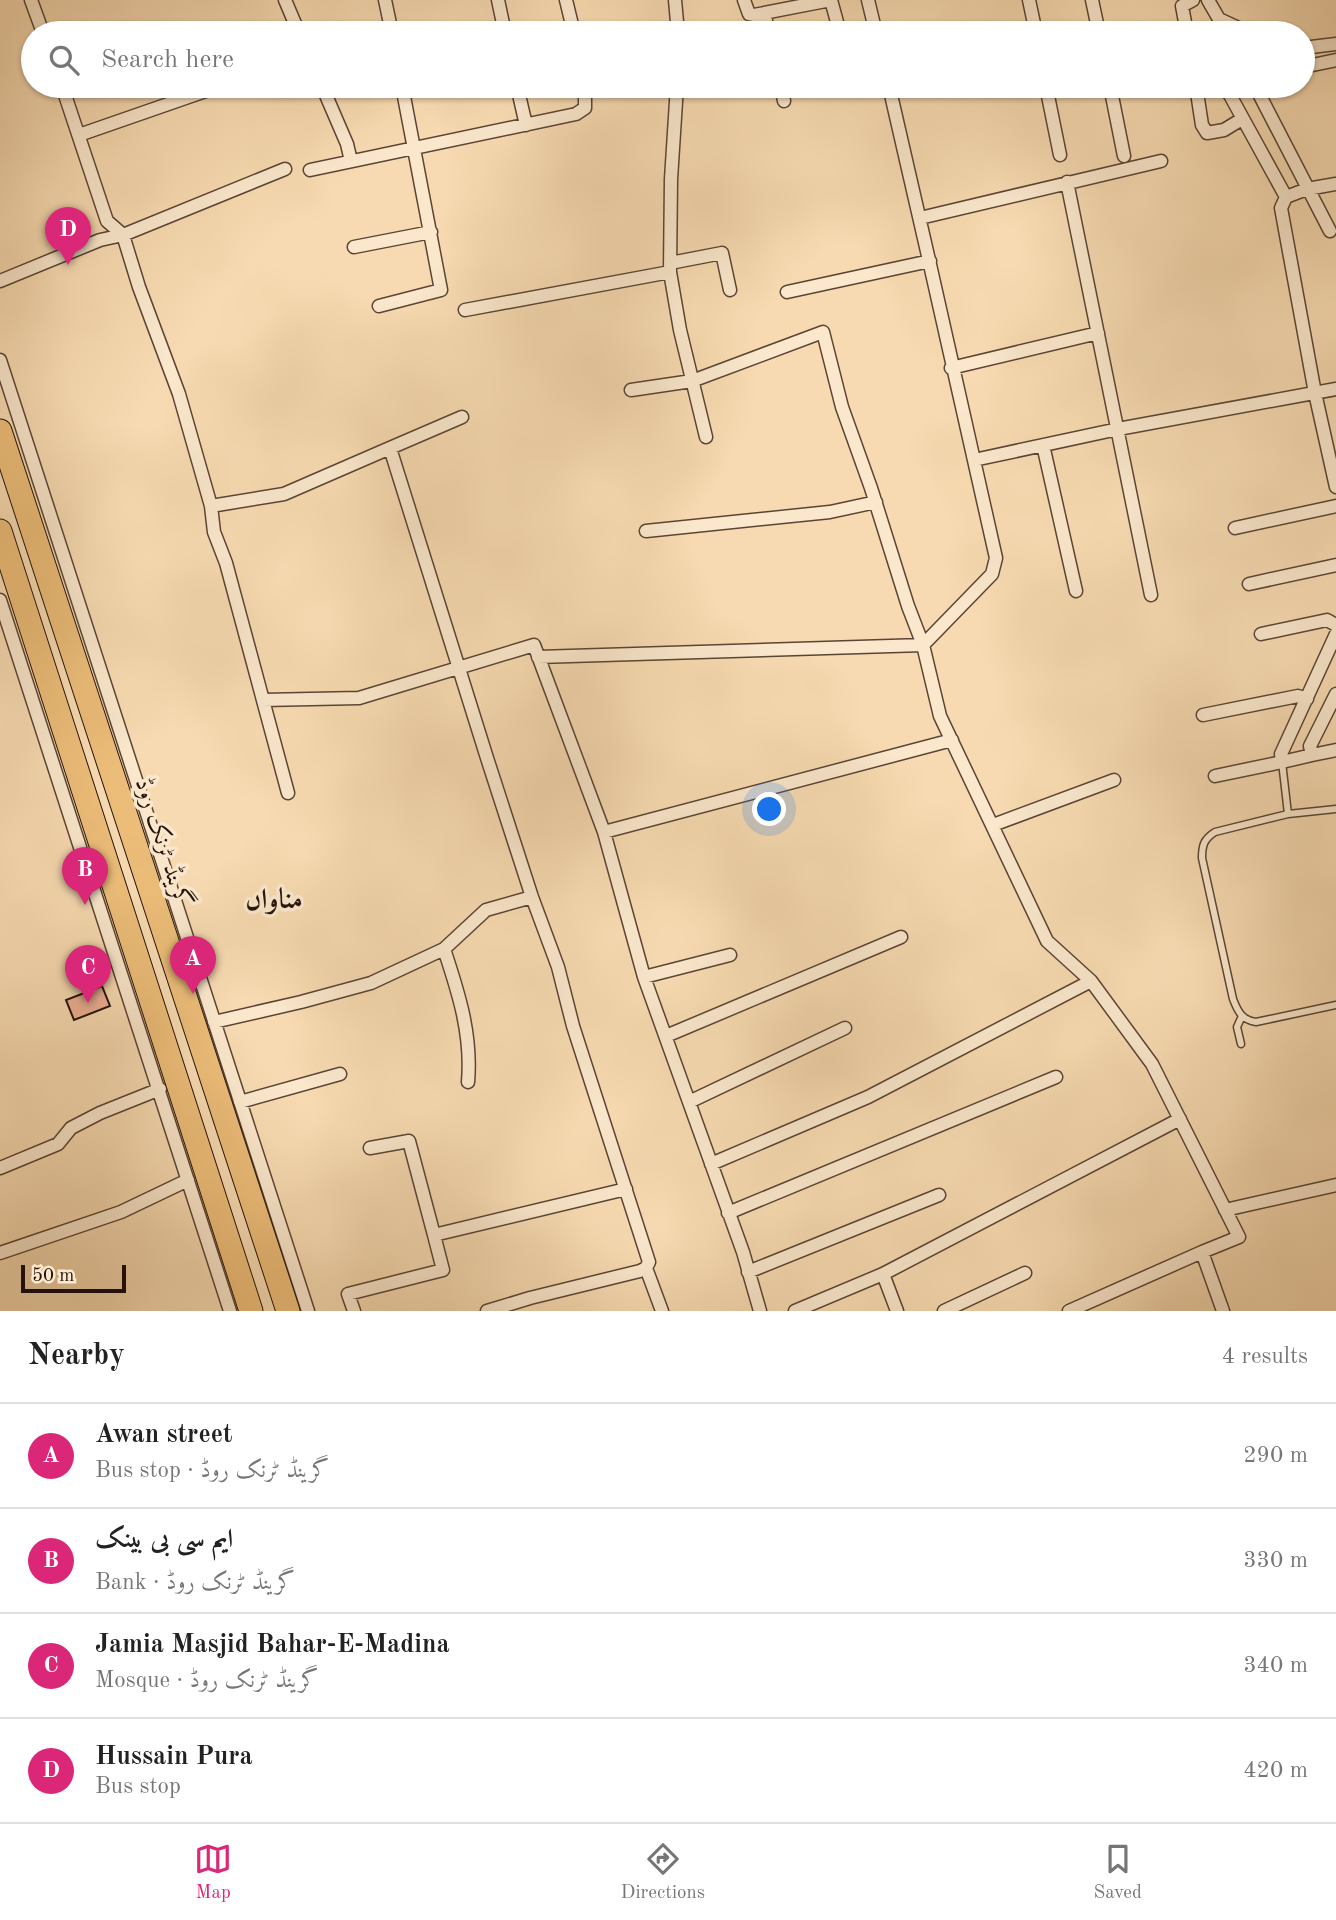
<!DOCTYPE html>
<html lang="en">
<head>
<meta charset="utf-8">
<style>
  body { margin:0; font-family:"Old Standard TT",Amiri,serif; background:#f2f2f2; color:#222 }
  .scale { position:absolute; left:21px; bottom:18px; width:105px; box-sizing:border-box; padding-left:7px; border:4px solid #25130b; border-top:0; font-size:19px; line-height:24px; white-space:nowrap; color:#25130b; -webkit-text-stroke:5px #fae7cc; paint-order:stroke }
  .you { position:absolute; left:770px; top:810px; width:24px; height:24px; margin:-18px; border:5px solid #fff; border-radius:50%; background:#1a73e8; box-shadow:0 0 0 10px #1a73e833 }
  .badge { display:grid; place-items:center; width:46px; height:46px; border-radius:50%; background:#db2777; color:#fff; font-size:23px; font-weight:700 }
  .pin { position:absolute; translate:-50% -58px; filter:drop-shadow(0 2px 4px #0008) }
  .pin::after { content:''; position:absolute; top:37px; width:24px; height:21px; background:inherit; clip-path:polygon(0 0,100% 0,50% 100%) }
  .list { margin:0; padding:0; list-style:none }
  h2 { display:flex; justify-content:space-between; align-items:center; height:91px; margin:0; padding:0 28px; font-size:30px }
  h2 small { font-size:23px; font-weight:400; color:#767676 }
  .list li { display:grid; grid-template-columns:46px 1fr auto; gap:21px; align-items:center; box-sizing:border-box; height:105px; padding:0 28px; border-top:2px solid #e0e0e0 }
  .list b { display:block; font-size:26px; white-space:nowrap }
  .list p { margin:0; font-size:23px; white-space:nowrap; color:#767676 }
  .list em { font-size:23px; font-style:normal; color:#767676 }
  .icon { flex:none; width:38px; height:38px; fill:none; stroke:currentColor; stroke-width:2; stroke-linecap:round; stroke-linejoin:round }
  .map { position:relative; flex:none; width:1336px; height:1311px; overflow:hidden }
  .search { position:absolute; background:#fff; box-shadow:0 2px 5px #0004; left:21px; right:21px; top:21px; height:77px; display:flex; align-items:center; gap:18px; box-sizing:border-box; padding:0 24px; border-radius:38px; color:#767676; font-size:26px }
  .sheet { height:511px; background:#fff }
  nav { display:flex; justify-content:space-around; align-items:center; box-sizing:border-box; height:98px; border-top:2px solid #e0e0e0; background:#fff; font-size:19px; color:#767676 }
  nav a { display:grid; justify-items:center; gap:4px }
  nav .on { color:#db2777 }
  .map>svg:first-child { display:block }
  .building { fill:#edb295; stroke:#25130b; stroke-width:2 }
  .lines { fill:none; stroke-linecap:round; stroke-linejoin:round }
  .lane-casing { stroke:#5a4534; stroke-width:9 }
  .street-casing { stroke:#5a4534; stroke-width:15 }
  .highway-casing { stroke:#25130b; stroke-width:25 }
  .lane { stroke:#fae7cc; stroke-width:6 }
  .street { stroke:#fae7cc; stroke-width:12 }
  .highway { stroke:#ecbd78; stroke-width:23 }
  .labels { text-anchor:middle; dominant-baseline:central; stroke-width:7; stroke-linejoin:round; paint-order:stroke }
  .street-label { font-size:24px; fill:#25130b; stroke:#fae7cc }
  .quarter-label { font-size:28px; font-weight:bold; fill:#25130b; stroke:#fae7cc }
</style>
</head>
<body>
<div class="map">
<svg width="1336" height="1311" viewBox="0 0 1336 1311">
  <rect width="100%" height="100%" fill="#f7dab1"/>
  <filter id="stains"><feTurbulence type="fractalNoise" baseFrequency=".00286" numOctaves="4"/><feColorMatrix values="0 0 0 0 .2 0 0 0 0 .09 0 0 0 0 .02 0 0 0 .5 -.17"/></filter>
  <radialGradient id="worn" r=".72"><stop offset=".6" stop-color="#630" stop-opacity="0"/><stop offset="1" stop-color="#630" stop-opacity=".3"/></radialGradient>
  <!-- building -->
  <path class="building" d="M102 986 110 1006 74 1020 66 1000Z"/>
  <g class="lines">
    <defs>
      <path id="lane" d="M1282 762 1288 814 1336 809
        M1288 814 1215 832C1204 839 1202 845 1202 858L1233 999C1238 1012 1242 1020 1256 1022L1336 1005
        M1241 1044 1237 1027 1242 1016"/>
      <path id="street" d="M31 0 43 33
        M285 0 299 33
        M385 0 392 33
        M498 0 505 33
        M566 0 574 33
        M675 0 678 33
        M744 0 749 14 754 15 831 0
        M831 0 840 33
        M868 0 876 33
        M1029 0 1036 33
        M1092 0 1099 33
        M1208 0 1227 33
        M764 13 769 33
        M1219 19 1249 33
        M1187 33 1182 6 1193 0
        M1303 48 1336 44
        M1303 67 1336 60
        M62 86 107 221 123 235 139 287 179 394 211 506
        M322 86 347 144 351 161
        M517 86 526 125
        M677 86 671 179 670 272 680 330 706 437
        M781 86 784 101
        M1046 86 1060 155
        M1110 86 1124 156
        M1196 86 1202 125 1207 133 1224 130 1242 119
        M1225 86 1286 197
        M1255 86 1330 231
        M1228 93 1241 86
        M79 135 220 86
        M310 170 576 114 585 108V86
        M1067 182 1151 595
        M1336 184 1307 189 1286 197 1281 208 1315 393 1336 487
        M920 218 1161 161
        M354 247 431 232
        M670 263 722 253 730 290
        M0 281 100 240 123 235 285 169
        M787 292 930 261
        M379 306 441 290 402 86
        M465 310 670 272
        M0 360 308 1311
        M951 368 1098 333
        M631 390 692 381 823 332 842 407 871 488 908 606 923 645 940 716 1047 941 1091 981 1152 1064 1239 1237 1202 1252 1223 1311
        M1043 445 1076 591
        M390 448 462 417
        M974 460 1118 429 1336 389
        M1235 528 1336 506
        M646 531 830 512 876 502
        M1249 584 1336 565
        M0 600 230 1311
        M1261 634 1327 620 1336 625
        M538 657 923 645 992 574 996 558C960 401 926 243 889 86
        M1336 694 1310 746 1312 755 1336 750
        M263 700 359 698 534 645 604 832 644 977 743 1252 760 1311
        M1203 715 1298 696 1307 699
        M1282 762 1312 755
        M1215 776 1282 762 1281 754 1336 634
        M288 793 226 563 214 532 211 506 284 494 390 448 487 758 532 897 558 967 573 1026 649 1262 646 1268 640 1271 530 1298 487 1311
        M993 825 1114 780
        M604 832 952 740
        M444 949C459 994 472 1035 468 1082
        M644 977 730 955
        M214 1022 301 1002 371 983 444 949 486 910 532 897
        M666 1036 901 937
        M240 1102 340 1074
        M689 1102 845 1028
        M370 1148 409 1141 434 1235
        M711 1164 868 1097 1091 981
        M0 1168 58 1144 71 1128 100 1113 160 1089
        M1225 1210 1336 1185
        M728 1213 1056 1077
        M0 1253 121 1212 188 1180
        M646 1268 662 1311
        M748 1272 939 1195
        M883 1274 897 1311
        M354 1311 348 1294 443 1270 434 1235 626 1189
        M795 1311 883 1274 1180 1119
        M944 1311 1025 1273
        M1069 1311 1202 1252"/>
      <path id="highway" d="M0 431 288 1311
        M0 531 251 1311"/>
    </defs>
    <!-- lane casing -->
    <use href="#lane" class="lane-casing"/>
    <!-- street casing -->
    <use href="#street" class="street-casing"/>
    <!-- highway casing -->
    <use href="#highway" class="highway-casing"/>
    <!-- lane -->
    <use href="#lane" class="lane"/>
    <!-- street -->
    <use href="#street" class="street"/>
    <!-- highway -->
    <use href="#highway" class="highway"/>
  </g>
  <g class="labels">
    <!-- street labels -->
    <g class="street-label">
      <text transform="translate(162 843) rotate(72)">گرینڈ ٹرنک روڈ</text>
    </g>
    <!-- quarter labels -->
    <g class="quarter-label">
      <text x="274" y="901">مناواں</text>
    </g>
  </g>
  <rect width="100%" height="100%" filter="url(#stains)"/>
  <rect width="100%" height="100%" fill="url(#worn)"/>
</svg>
<div class="scale">50 m</div>
<div class="you"></div>
<div class="pin badge" style="left:193px;top:994px">A</div>
<div class="pin badge" style="left:85px;top:905px">B</div>
<div class="pin badge" style="left:88px;top:1003px">C</div>
<div class="pin badge" style="left:68px;top:265px">D</div>
<div class="search"><svg class="icon" aria-label="search" viewBox="0 0 24 24"><circle cx="10" cy="10" r="6"/><path d="M15 15l6 6"/></svg>Search here</div>
</div>
<section class="sheet">
<h2>Nearby<small>4 results</small></h2>
<ul class="list">
<li><span class="badge">A</span><div><b>Awan street</b><p>Bus stop · گرینڈ ٹرنک روڈ</p></div><em>290 m</em></li>
<li><span class="badge">B</span><div><b>ایم سی بی بینک</b><p>Bank · گرینڈ ٹرنک روڈ</p></div><em>330 m</em></li>
<li><span class="badge">C</span><div><b>Jamia Masjid Bahar-E-Madina</b><p>Mosque · گرینڈ ٹرنک روڈ</p></div><em>340 m</em></li>
<li><span class="badge">D</span><div><b>Hussain Pura</b><p>Bus stop</p></div><em>420 m</em></li>
</ul>
</section>
<nav>
<a class="on"><svg class="icon" aria-label="map" viewBox="0 0 24 24"><path d="M3 6l6-2 6 2 6-2v14l-6 2-6-2-6 2zM9 4v14M15 6v14"/></svg>Map</a>
<a><svg class="icon" aria-label="directions" viewBox="0 0 24 24"><path d="M12 3l9 9-9 9-9-9zM9 14v-3h6M13 9l2 2-2 2"/></svg>Directions</a>
<a><svg class="icon" aria-label="saved" viewBox="0 0 24 24"><path d="M7 4h10v16l-5-4-5 4z"/></svg>Saved</a>
</nav>
</body>
</html>
